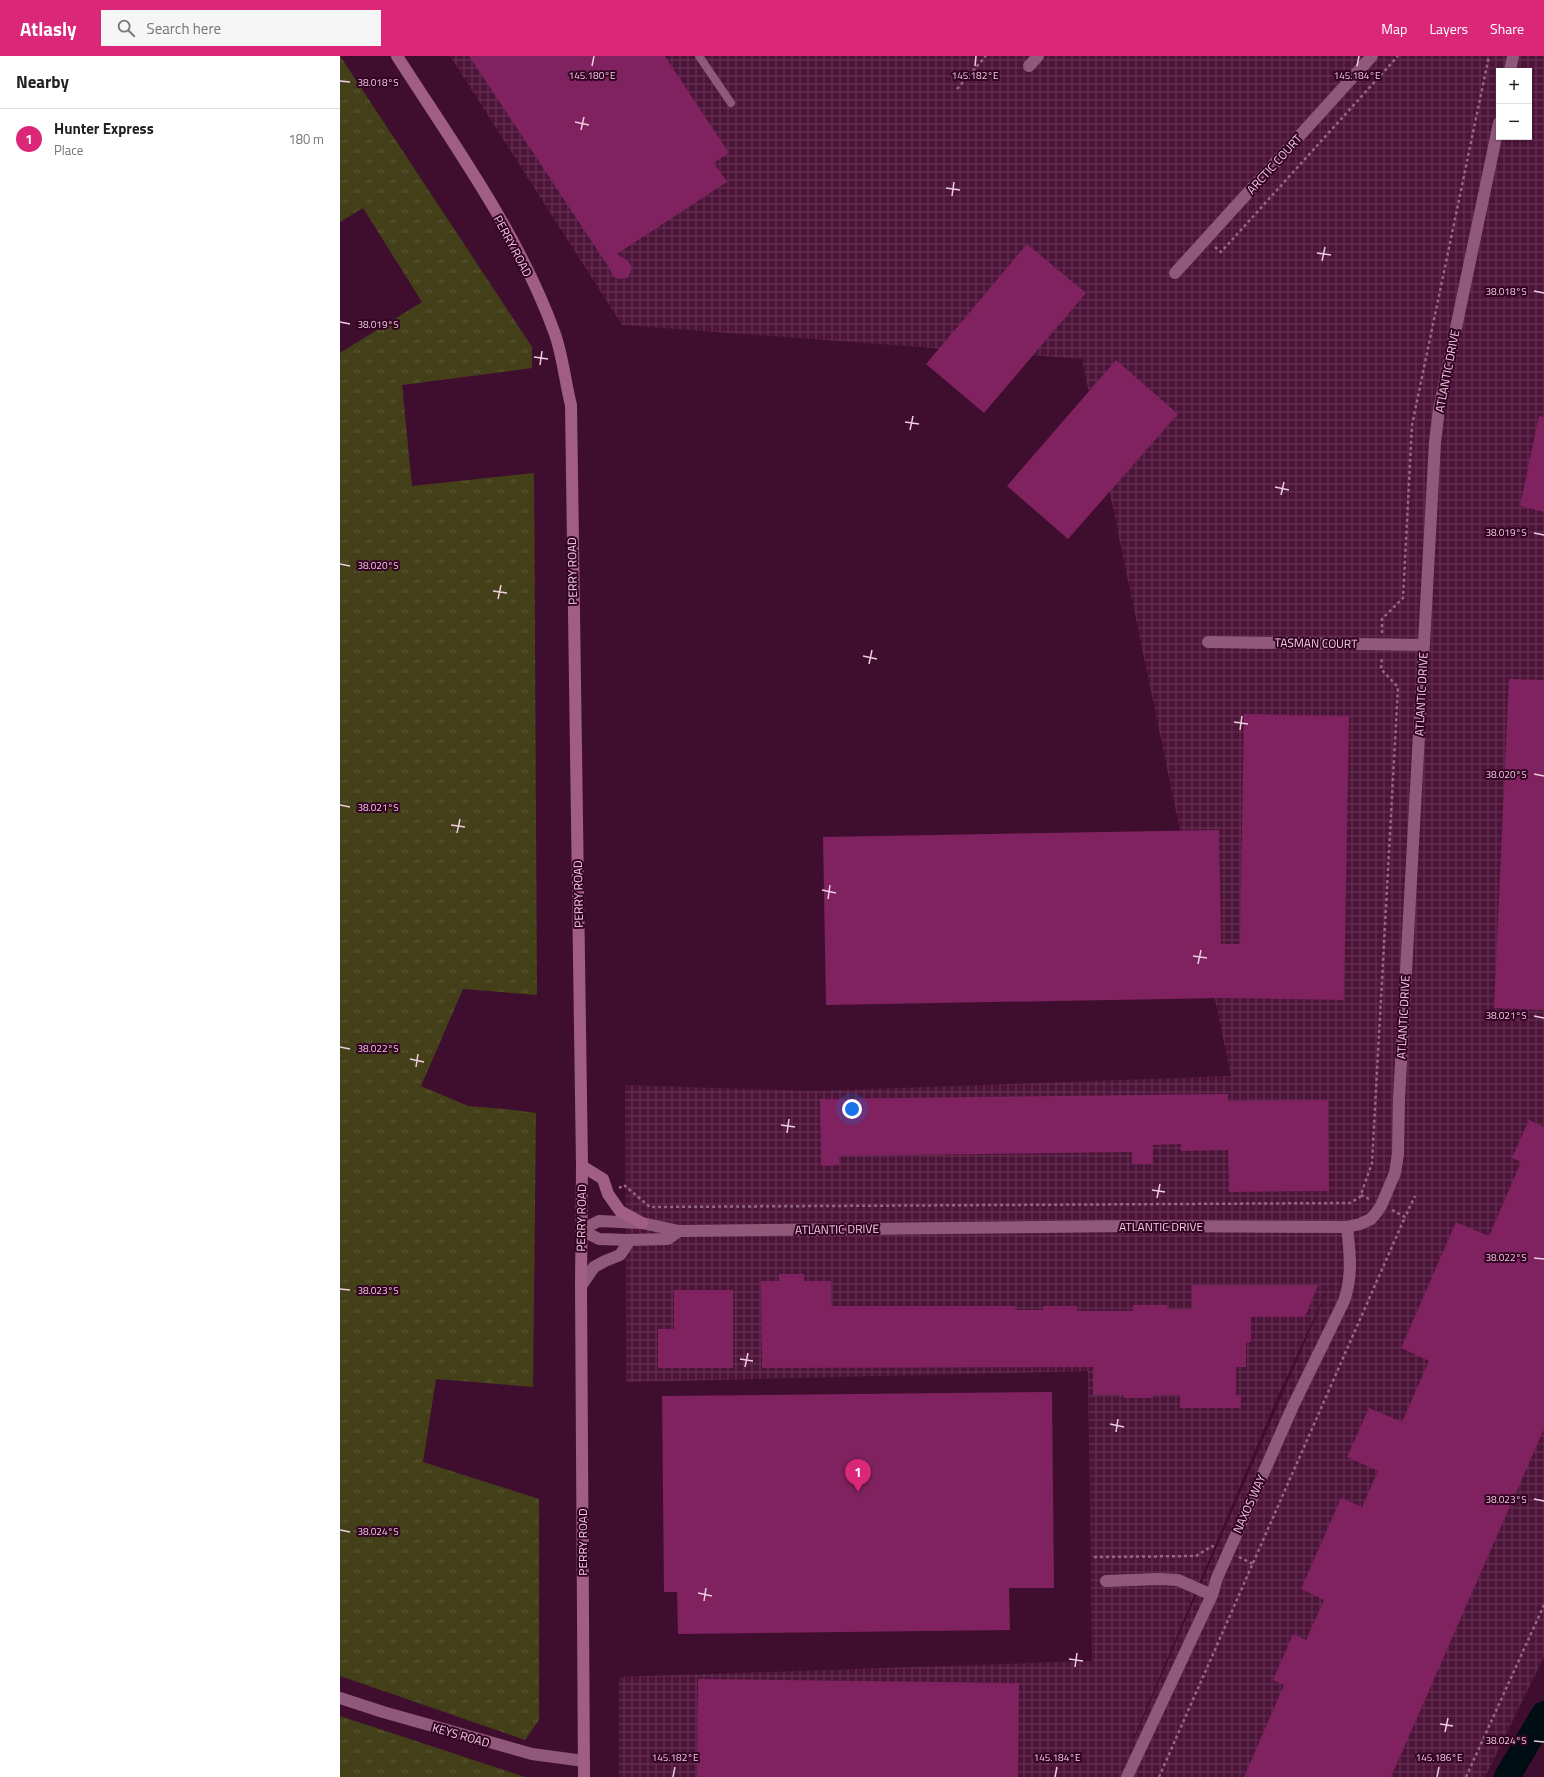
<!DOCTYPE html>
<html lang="en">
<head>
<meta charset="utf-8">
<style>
  body { margin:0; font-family:"Titillium Web",sans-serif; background:#f6f6f6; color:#222 }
  .controls { position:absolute; right:12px; top:12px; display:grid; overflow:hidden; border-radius:0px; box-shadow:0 1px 3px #0004 }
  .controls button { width:36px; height:36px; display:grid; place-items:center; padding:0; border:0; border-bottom:1px solid #e0e0e0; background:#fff; color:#222; font:20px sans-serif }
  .you { position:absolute; left:512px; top:1053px; width:14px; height:14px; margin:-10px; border:3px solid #fff; border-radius:50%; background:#1a73e8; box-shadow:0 0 0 6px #1a73e833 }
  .badge { display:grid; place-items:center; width:26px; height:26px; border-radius:50%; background:#db2777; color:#fff; font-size:13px; font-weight:700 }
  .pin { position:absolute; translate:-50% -33px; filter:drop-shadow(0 1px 2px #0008) }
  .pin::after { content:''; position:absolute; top:21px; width:14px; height:12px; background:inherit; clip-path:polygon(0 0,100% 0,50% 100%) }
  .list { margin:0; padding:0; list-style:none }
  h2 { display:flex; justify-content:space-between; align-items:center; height:52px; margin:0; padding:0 16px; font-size:17px }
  h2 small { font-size:13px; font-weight:400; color:#767676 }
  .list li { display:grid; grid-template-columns:26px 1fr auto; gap:12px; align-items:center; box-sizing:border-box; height:60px; padding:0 16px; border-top:1px solid #e0e0e0 }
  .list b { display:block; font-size:15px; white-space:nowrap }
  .list p { margin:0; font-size:13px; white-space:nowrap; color:#767676 }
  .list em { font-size:13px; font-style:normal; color:#767676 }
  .icon { flex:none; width:22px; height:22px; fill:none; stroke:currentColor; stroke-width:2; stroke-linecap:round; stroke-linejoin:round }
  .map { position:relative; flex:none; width:1204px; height:1721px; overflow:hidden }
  header { display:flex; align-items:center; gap:24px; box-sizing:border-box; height:56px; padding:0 20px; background:#db2777; color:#fff }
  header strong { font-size:19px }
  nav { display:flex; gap:22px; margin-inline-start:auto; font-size:14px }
  .search { width:280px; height:36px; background:#f6f6f6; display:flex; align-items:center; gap:10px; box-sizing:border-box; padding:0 14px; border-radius:0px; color:#767676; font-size:15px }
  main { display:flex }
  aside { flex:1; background:#fff }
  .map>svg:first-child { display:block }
  .industrial { fill:url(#industrial-grid); fill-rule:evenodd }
  .grass { fill:url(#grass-tufts) }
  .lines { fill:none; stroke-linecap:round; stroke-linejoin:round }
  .river { stroke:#000d13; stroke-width:26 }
  .building { fill:#7f225f }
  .path { stroke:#936a82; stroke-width:2.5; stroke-dasharray:3 3; stroke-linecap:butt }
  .lane { stroke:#915979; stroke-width:8 }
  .street { stroke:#915979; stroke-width:12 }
  .secondary { stroke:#a05e85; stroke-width:12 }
  .ticks { fill:none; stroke:#eecdde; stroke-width:1.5 }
  .labels { text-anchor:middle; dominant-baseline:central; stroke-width:4; stroke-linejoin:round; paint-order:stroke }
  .street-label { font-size:12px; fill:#eecdde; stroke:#340324 }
  .ticks-label { font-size:10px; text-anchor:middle; fill:#eecdde; stroke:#340324; stroke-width:4; stroke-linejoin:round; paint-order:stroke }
</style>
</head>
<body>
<header>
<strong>Atlasly</strong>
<div class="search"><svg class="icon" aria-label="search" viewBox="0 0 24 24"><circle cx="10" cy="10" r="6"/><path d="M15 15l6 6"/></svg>Search here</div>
<nav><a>Map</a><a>Layers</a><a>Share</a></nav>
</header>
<main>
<aside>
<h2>Nearby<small></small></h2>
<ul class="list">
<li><span class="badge">1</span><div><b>Hunter Express</b><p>Place</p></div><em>180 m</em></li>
</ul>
</aside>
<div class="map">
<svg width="1204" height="1721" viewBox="0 0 1204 1721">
  <defs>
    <pattern id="industrial-grid" width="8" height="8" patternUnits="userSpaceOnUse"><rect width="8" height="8" fill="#4d1439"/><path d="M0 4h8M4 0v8" fill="none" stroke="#673555"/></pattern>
    <pattern id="grass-tufts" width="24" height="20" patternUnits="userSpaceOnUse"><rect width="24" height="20" fill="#434019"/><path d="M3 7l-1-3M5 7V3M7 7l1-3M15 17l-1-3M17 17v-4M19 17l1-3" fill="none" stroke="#5e5a3a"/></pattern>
  </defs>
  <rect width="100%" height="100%" fill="#3f0e2e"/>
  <!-- industrial -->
  <path class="industrial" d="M110 0H1204V1601L1145 1721H279V1621L752 1605 748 1315 286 1326 285 1029 473 1035 891 1020 742 303 282 269ZM1159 15H1189V81H1159ZM993 1221 794 1684H793L937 1342Z"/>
  <!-- grass -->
  <path class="grass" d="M0 0 192 291V312L62 329 72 430 194 417 197 939 123 933 81 1030 128 1050 166 1053 196 1057 193 1331 96 1323 83 1406 199 1443V1664L185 1684 0 1620V297L82 246 23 152 0 166Z
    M0 1660 185 1721H0Z"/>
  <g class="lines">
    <!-- river -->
    <path class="river" d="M1167 1721 1204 1658"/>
  </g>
  <!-- building -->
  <path class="building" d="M129 0H325L389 97 374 107 387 126 277 198 289 206 292 212 288 222 278 223 272 219 270 213Z
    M687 188 746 237 644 357 586 308Z
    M776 304 838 358 728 483 667 430Z
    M1199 360 1204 361V456L1180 450Z
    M1169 623 1204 624V954L1154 952Z
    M904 658 1009 660 1004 944 882 942 486 949 483 781 879 774 881 888H900Z
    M888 1038V1045L988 1044 989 1135 889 1136 888 1094 841 1095V1088L813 1089V1108H792V1096L499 1100V1109L481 1110 480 1043Z
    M1189 1064 1204 1071V1373L1051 1721H904L944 1629 933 1624 953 1578 966 1584 984 1544 961 1533 1001 1442 1022 1451 1038 1415 1007 1401 1029 1352 1062 1366 1089 1305 1061 1292 1116 1166 1149 1180 1181 1106 1172 1102Z
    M439 1218H464V1225H491V1250H675V1254H703V1250H737V1255H793V1249H827V1253H852V1229H978L965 1261H911V1286H906V1311H896V1339H901V1352H840V1339H813V1342H784V1339H753V1311L422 1312 421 1225H439Z
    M334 1234H393V1312H318V1273H334Z
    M712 1336 714 1532H669L670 1574 338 1578 337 1536H324L322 1340Z
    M358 1623 679 1627 678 1721H357Z"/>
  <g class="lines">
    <!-- path -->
    <path class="path" d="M617 33 646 0
      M875 191 881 196 1058 0
      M1042 577V563L1063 542 1072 369 1149 0
      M279 1132 284 1129 310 1151 1010 1147 1020 1141 1032 1107 1058 631 1041 613 1042 601
      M1021 1139 1031 1144
      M1052 1154 1065 1161 1075 1140
      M754 1501 856 1500 872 1490 876 1492
      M899 1501 913 1508
      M819 1721 1065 1161
      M1126 1721 1204 1549"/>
    <!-- lane -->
    <path class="lane" d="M359 0 391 47"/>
    <!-- street -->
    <path class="street" d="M689 10 698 0
      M1170 15 1173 0
      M835 217 1032 0
      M868 586 1084 589
      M241 1174 259 1165 302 1167 339 1175 791 1170 1007 1171 1020 1168 1031 1163 1036 1157 1041 1150 1055 1117 1058 1098 1059 1043 1095 386 1099 353 1159 67
      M241 1174 259 1183 290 1184 328 1183 339 1175
      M241 1230 254 1211 265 1205 280 1199 290 1184
      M766 1525 819 1523 838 1524 872 1539
      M0 1642 43 1656 192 1698 244 1705
      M787 1721 872 1539 877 1522 953 1350 1004 1245C1013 1219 1010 1198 1007 1171"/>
    <!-- secondary -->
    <path class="secondary" d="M57 0C114 89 179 178 215 278 223 301 225 326 231 349L242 1110 241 1230 244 1721
      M242 1110 263 1123 268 1138 280 1155 302 1167"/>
  </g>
  <!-- ticks -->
  <path class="ticks" d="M252 10 254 0M635 10 636 0M1017 10 1019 0M0 25 10 26M235 66 249 69M241 74 244 61M606 132 620 134M612 140 614 126M977 197 991 199M982 205 985 191M1194 235 1204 237M0 266 10 268M194 301 208 303M200 309 202 295M565 366 579 368M570 374 573 360M935 431 949 434M941 439 944 426M1194 477 1204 479M0 508 10 510M153 535 167 537M158 543 161 529M523 600 537 603M529 608 532 594M894 666 908 668M900 674 902 660M1194 718 1204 720M0 749 10 751M111 769 125 771M117 777 120 763M482 834 496 837M488 843 490 829M853 900 867 902M858 908 861 894M1194 960 1204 962M0 991 10 993M70 1003 84 1006M76 1011 78 998M441 1069 455 1071M447 1077 449 1063M812 1134 825 1136M817 1142 820 1128M1194 1202 1204 1203M0 1233 10 1234M400 1303 413 1305M405 1311 408 1297M770 1368 784 1371M776 1376 778 1363M1194 1443 1204 1445M0 1474 10 1476M358 1537 372 1540M364 1545 366 1532M729 1603 743 1605M735 1611 737 1597M1100 1668 1113 1670M1105 1676 1108 1662M1194 1685 1204 1686M333 1721 335 1711M715 1721 717 1711M1097 1721 1099 1711"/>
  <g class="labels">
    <!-- street labels -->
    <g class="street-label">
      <text transform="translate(934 108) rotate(-48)">ARCTIC COURT</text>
      <text transform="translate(173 190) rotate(62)">PERRY ROAD</text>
      <text transform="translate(1107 315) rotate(-79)">ATLANTIC DRIVE</text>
      <text transform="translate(232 515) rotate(-91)">PERRY ROAD</text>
      <text transform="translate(976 587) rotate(1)">TASMAN COURT</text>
      <text transform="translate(1081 638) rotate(-87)">ATLANTIC DRIVE</text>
      <text transform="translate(238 838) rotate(-91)">PERRY ROAD</text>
      <text transform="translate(1063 961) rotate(-87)">ATLANTIC DRIVE</text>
      <text transform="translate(241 1162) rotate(-89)">PERRY ROAD</text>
      <text x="821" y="1170">ATLANTIC DRIVE</text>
      <text transform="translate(497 1173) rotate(-1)">ATLANTIC DRIVE</text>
      <text transform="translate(909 1448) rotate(-66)">NAXOS WAY</text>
      <text transform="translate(242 1486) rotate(-90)">PERRY ROAD</text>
      <text transform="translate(121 1679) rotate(16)">KEYS ROAD</text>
    </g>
  </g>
  <g class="ticks-label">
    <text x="635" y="23">145.182°E</text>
    <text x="1017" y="23">145.184°E</text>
    <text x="252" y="23">145.180°E</text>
    <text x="38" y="30">38.018°S</text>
    <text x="1166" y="239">38.018°S</text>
    <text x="38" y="272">38.019°S</text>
    <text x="1166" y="480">38.019°S</text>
    <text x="38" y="513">38.020°S</text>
    <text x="1166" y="722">38.020°S</text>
    <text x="38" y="755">38.021°S</text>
    <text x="1166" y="963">38.021°S</text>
    <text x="38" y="996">38.022°S</text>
    <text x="1166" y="1205">38.022°S</text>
    <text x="38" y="1238">38.023°S</text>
    <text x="1166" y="1447">38.023°S</text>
    <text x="38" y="1479">38.024°S</text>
    <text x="1166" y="1688">38.024°S</text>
    <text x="335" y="1705">145.182°E</text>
    <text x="717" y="1705">145.184°E</text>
    <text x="1099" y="1705">145.186°E</text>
  </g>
</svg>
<div class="controls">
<button>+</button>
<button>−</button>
</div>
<div class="you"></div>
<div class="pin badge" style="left:518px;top:1436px">1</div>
</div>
</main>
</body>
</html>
